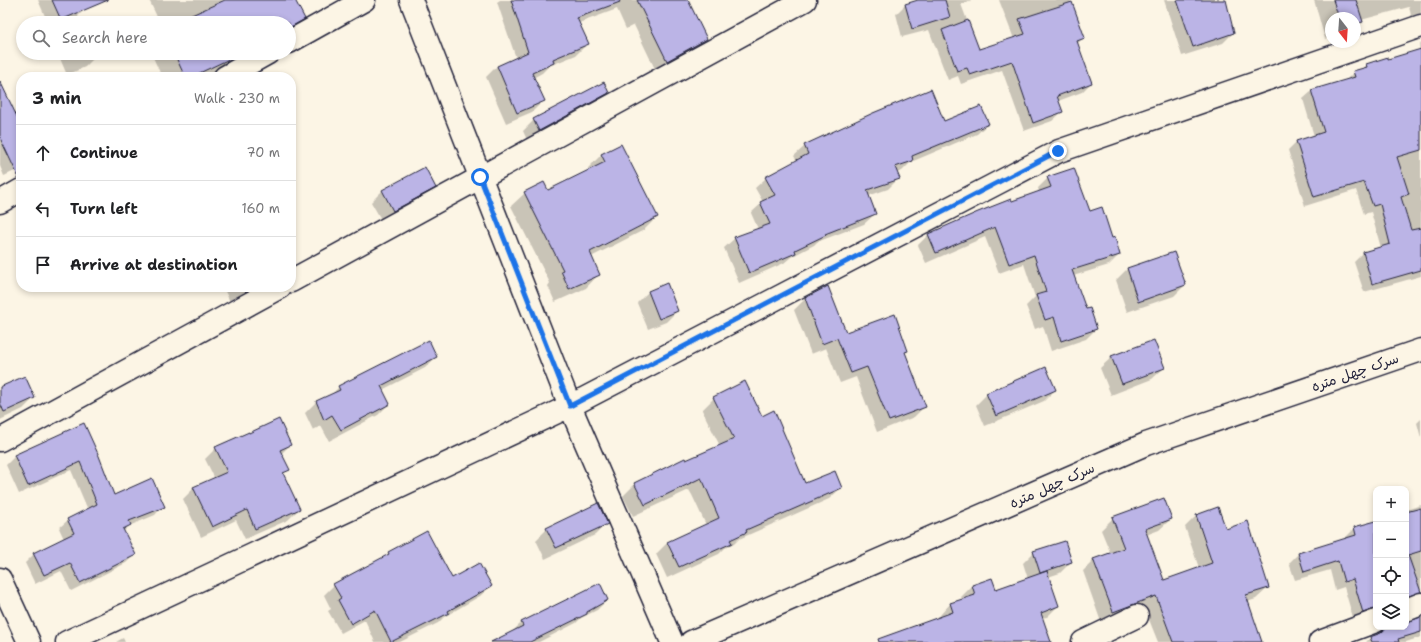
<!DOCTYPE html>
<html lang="en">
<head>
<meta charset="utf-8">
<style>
  body { margin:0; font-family:"Shantell Sans","Playpen Sans Arabic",sans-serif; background:#f6f6f6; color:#202124 }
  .controls { position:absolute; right:12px; bottom:12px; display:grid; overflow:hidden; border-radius:8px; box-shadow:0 2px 6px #0003 }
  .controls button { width:36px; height:36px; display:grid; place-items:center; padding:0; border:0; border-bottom:1px solid #e0e0e0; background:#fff; color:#202124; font:20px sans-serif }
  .compass { position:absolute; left:1325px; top:12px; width:36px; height:36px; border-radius:50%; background:#fff; box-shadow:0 2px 6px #0003; rotate:163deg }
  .stop { position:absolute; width:12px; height:12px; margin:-9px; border:3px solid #1a73e8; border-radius:50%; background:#fff }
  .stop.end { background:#1a73e8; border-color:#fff; box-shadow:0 1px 4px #0008 }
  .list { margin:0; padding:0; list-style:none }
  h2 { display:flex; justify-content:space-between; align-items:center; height:52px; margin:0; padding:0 16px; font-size:17px }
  h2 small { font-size:13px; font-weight:400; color:#757577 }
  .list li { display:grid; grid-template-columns:26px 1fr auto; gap:12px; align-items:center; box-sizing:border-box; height:56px; padding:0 16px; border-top:1px solid #e0e0e0 }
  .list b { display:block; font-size:15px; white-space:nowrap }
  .list em { font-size:13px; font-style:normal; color:#757577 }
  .icon { flex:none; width:22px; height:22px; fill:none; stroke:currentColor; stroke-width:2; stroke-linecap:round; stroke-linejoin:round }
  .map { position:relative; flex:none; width:1421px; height:642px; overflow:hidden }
  .search { position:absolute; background:#fff; box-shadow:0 2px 6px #0003; left:16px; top:16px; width:280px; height:44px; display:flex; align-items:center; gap:10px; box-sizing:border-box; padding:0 14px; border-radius:22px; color:#757577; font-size:15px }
  .panel { position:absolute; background:#fff; box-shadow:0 2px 6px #0003; left:16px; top:72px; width:280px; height:220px; border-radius:16px }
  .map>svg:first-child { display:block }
  .shadow { fill:#0003 }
  .building { fill:#bbb4e6; stroke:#22223b }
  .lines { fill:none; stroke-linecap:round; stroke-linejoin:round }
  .minor-casing { stroke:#22223b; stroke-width:25 }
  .minor { stroke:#fcf5e5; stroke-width:22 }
  .route { stroke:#1a73e8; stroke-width:5 }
  .labels { text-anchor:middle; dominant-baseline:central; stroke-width:4; stroke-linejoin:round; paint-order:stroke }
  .street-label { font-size:14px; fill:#22223b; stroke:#fcf5e5 }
</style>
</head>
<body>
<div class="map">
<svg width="1421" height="642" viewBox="0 0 1421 642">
  <rect width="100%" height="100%" fill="#fcf5e5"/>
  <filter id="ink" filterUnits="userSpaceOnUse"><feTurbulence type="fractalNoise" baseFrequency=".025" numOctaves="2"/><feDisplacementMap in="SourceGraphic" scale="8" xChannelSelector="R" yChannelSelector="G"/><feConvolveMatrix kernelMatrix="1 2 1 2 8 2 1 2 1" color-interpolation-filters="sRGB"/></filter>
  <g filter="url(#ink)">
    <!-- shadow -->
    <path class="shadow" d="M38 0H81L85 9 78 16 81 23H48Z
      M149 0H294L303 19 289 33V23H160Z
      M500 0H687L706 39 695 50 656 71 634 25 626 29 617 9 579 23 587 44 576 55 549 66 542 73 533 78 543 101 532 112 506 123 486 77 497 66 516 58 497 2Z
      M921 0H972L961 4 978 50 1014 39 999 0H1070L1083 38 1077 44 1091 83 1082 92 1058 101 1062 112 1052 121 1024 131 1002 70 961 84 958 76 948 80 929 30 902 37 896 14 905 5Z
      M1164 0H1224L1233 33 1223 43 1182 56Z
      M1314 0H1421V28L1413 23 1409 7 1361 20 1362 21 1355 28V18H1331V37L1325 39Z
      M1421 43V276L1364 292 1354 262 1363 253 1381 248 1371 212 1364 214 1356 190 1305 206 1288 150 1297 141 1314 136 1303 99 1312 91 1345 81 1354 72 1363 69 1367 65 1388 60 1420 50 1419 46Z
      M61 53H94L95 57 85 67 67 75 59 56Z
      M151 53H261L209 77H162Z
      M0 84 21 127V168L4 176 0 166Z
      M608 93 597 104 528 142 523 131 534 120Z
      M944 122 988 124 977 134 911 162 902 171 896 173 898 179 888 189 868 196 875 214 864 224 817 242 814 245 791 257 784 263 739 283 724 248 735 238 758 229 751 213 763 202 755 188 766 178 797 161 794 156 805 146Z
      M620 145 657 217 644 230 591 257 599 274 586 288 555 302 548 286 550 283 511 206 525 193 547 191 589 171 588 168 601 155Z
      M424 168 435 187 424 198 382 221 371 202 382 191Z
      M1048 178 1090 213 1111 239 1119 255 1109 265 1073 276 1085 311 1096 329 1086 339 1051 351 1043 326 1035 329 1026 306 1035 297 1024 264 999 273 985 237 926 263 918 245 928 235 978 213 1039 192 1038 188Z
      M1174 253 1185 285 1174 296 1127 312 1116 280 1127 269Z
      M667 285 677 311 666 322 648 329 637 303 648 292Z
      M223 287H262L231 304Z
      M828 287 845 333 907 351 905 353 925 406 914 417 877 432 856 377 840 383 826 348 811 354 794 310 805 299Z
      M436 357 425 368 382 390 389 404 378 415 329 441 321 426 313 430 305 413 316 402 331 395 339 387Z
      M1112 357 1164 368 1152 379 1111 395 1100 368Z
      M0 388 34 398 23 409 0 420Z
      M1055 390 1044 401 985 426 976 405 987 394Z
      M714 398 761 417 805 484 841 488 829 499 739 539 734 544 725 548 719 554 667 578 656 554 668 542 706 525 692 495 689 490 633 516 623 496 635 484 720 446 702 410Z
      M1421 419V438L1417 423Z
      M84 425 114 496 163 506 155 515 129 526 123 532 135 554 126 563 71 591 61 571 35 584 25 563 34 554 64 539 59 528 68 520 88 510 71 470 19 494 6 465 15 456Z
      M290 445 281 454 288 469 283 475 299 509 288 520 245 539 236 520 201 537 183 499 194 488 215 479 205 459 216 448Z
      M1421 505V604L1406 601V512L1409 509Z
      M1196 516 1225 530 1268 588 1256 599 1247 602 1261 642H1158L1144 607 1101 622 1083 571 1094 560 1111 554 1101 530 1113 518 1171 519 1159 530 1146 535 1163 581 1199 568 1185 527Z
      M1376 522V621H1354L1344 587 1335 590 1330 570 1295 580 1289 563 1298 554 1346 539V537L1355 528Z
      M606 524 595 535 545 559 536 540 547 529Z
      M1034 552 1071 562 1060 573 1048 577 1058 606 1047 617 879 642 941 618 940 615 950 604 963 600 961 597 972 586 991 580 995 590 1028 579 1023 563Z
      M389 553 452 579 491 586 480 596 444 617 438 623 400 642H375L365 620 341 633 328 611 331 609 324 595 334 585 384 558Z
      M607 600 597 610 581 618 576 623 539 642H493L511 633 521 623Z
      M1421 619V637L1406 642H1366L1371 637 1380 633 1379 627H1406V623Z
      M123 638 125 642H116Z"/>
    <!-- building -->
    <path class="building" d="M52 0H108L61 20Z
      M225 0H295L305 19 289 28V23H174Z
      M511 0H619L620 2 577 18 589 44 553 59 554 63 532 73 545 101 517 113 497 66 528 52Z
      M637 0H688L707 39 667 61Z
      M918 0H945L950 17 912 29 905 4Z
      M1177 0H1226L1234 33 1193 47Z
      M1333 0H1356L1363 22 1355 24V18H1339Z
      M1072 2 1085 38 1077 41 1092 83 1057 96 1063 112 1033 123 1012 61 970 75 967 68 957 71 942 30 968 20 979 49 1025 34 1019 19Z
      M1421 49V150L1397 157 1409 194 1401 197 1411 230 1421 228V270L1372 284 1363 252 1390 244 1380 204 1373 206 1364 182 1314 197 1296 141 1324 132 1311 90 1355 77 1353 71 1367 67 1366 64 1388 57V59Z
      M174 53H242L191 77H185Z
      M0 81 21 125V178H19L0 138Z
      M604 82 609 93 539 131 533 119Z
      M931 89 944 121 981 106 989 124 912 156 913 161 895 167 900 179 867 190 876 214 825 234 826 235 795 250 796 253 749 273 734 237 770 224 760 202 775 195 765 177 808 154 804 145 873 113Z
      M621 144 658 217 590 252 600 275 569 289 561 271 563 270 524 192 544 182 548 190 605 162 601 154Z
      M425 167 436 188 393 211 382 190Z
      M1074 168 1090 211 1102 207 1112 238 1115 237 1120 255 1072 270 1086 309 1090 308 1097 329 1061 341 1054 317 1045 320 1036 295 1046 292 1034 255 1009 264 995 227 936 253 928 234 978 212 1011 199 1012 201 1051 187 1047 177Z
      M1174 252 1186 285 1138 302 1127 268Z
      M667 283 678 311 659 319 648 291Z
      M828 286 846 332 895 314 908 351 905 352 926 407 889 421 867 367 851 373 837 338 822 344 805 298Z
      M429 340 437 357 381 386 390 404 341 430 332 415 324 420 316 401 340 390 338 386Z
      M1154 340 1165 368 1122 384 1111 356Z
      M1046 367 1056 390 996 416 986 393Z
      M25 376 35 398 4 412 0 403V387Z
      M745 381 762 416 774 410 805 483 835 471 842 488 746 530 747 532 730 540 732 543 679 567 667 542 719 518 704 483 701 478 645 505 634 483 685 458 686 460 734 439 713 397Z
      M279 419 291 445 280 450 290 470 283 473 300 509 255 529 247 510 212 527 193 487 227 472 215 447 249 432V433Z
      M84 423 99 456 114 495 152 478 165 507 129 521 131 525 123 529 136 555 80 583 70 563 44 575 33 553 74 533 67 519 97 504 80 462 28 486 14 455Z
      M1164 498 1172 519 1145 529 1164 580 1212 563 1196 515 1218 507 1226 529 1248 521 1269 588 1246 595 1262 642H1173L1156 596 1113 612 1093 559 1124 548 1112 517Z
      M598 503 608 524 556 548 546 528Z
      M1421 508V551L1408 555 1421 592 1406 597V512Z
      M1376 521V609L1363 613 1353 579 1344 582 1338 561 1304 572 1298 553 1356 535 1354 527Z
      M427 531 452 578 479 563 492 586 448 611 449 613 391 642 375 610 351 624 338 600 341 598 333 584 389 554 388 552Z
      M1065 541 1072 562 1040 573 1033 551Z
      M1047 571 1059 606 1041 613 1051 642H879L878 639 953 612 950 603 975 595 972 585 992 578 996 589Z
      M600 583 608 600 587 612V614L530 642H491L523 626 521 622Z
      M1421 617V632L1398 639 1399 642H1372L1370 637 1381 633 1387 627H1406V622Z"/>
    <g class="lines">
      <defs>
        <path id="minor" d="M411 0 570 406 672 642
          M289 42 364 0
          M225 77 268 53
          M0 202 21 190
          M291 281 805 0
          M0 440 280 287
          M0 579 29 642
          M1406 610 1421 604
          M67 642 570 406 1059 151 1421 26
          M691 642 1146 444 1421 350
          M1083 642 1137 616
          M1320 642 1376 621"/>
      </defs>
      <!-- minor casing -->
      <use href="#minor" class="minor-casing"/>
      <!-- minor -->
      <use href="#minor" class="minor"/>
    </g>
  </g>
  <g class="lines" filter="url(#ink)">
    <!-- route -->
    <path class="route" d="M480 177 570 406 1058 151"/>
  </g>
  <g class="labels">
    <!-- street labels -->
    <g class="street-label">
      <text transform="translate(1355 372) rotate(-19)">سرک چهل متره</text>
      <text transform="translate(1052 485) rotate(-24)">سرک چهل متره</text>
    </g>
  </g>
</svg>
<div class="controls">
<button>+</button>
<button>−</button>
<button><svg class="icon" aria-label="locate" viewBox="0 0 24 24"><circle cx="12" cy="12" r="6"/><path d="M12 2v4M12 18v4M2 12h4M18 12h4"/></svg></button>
<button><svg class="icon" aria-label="layers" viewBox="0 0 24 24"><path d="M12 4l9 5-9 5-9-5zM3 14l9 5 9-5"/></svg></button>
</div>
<svg class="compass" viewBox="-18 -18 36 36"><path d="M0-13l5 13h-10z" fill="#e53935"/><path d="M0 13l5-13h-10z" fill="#757577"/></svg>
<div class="stop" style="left:480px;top:177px"></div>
<div class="stop end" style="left:1058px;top:151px"></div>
<div class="search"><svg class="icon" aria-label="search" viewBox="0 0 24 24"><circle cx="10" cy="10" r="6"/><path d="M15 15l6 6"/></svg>Search here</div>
<section class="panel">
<h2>3 min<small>Walk · 230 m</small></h2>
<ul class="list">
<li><svg class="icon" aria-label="ahead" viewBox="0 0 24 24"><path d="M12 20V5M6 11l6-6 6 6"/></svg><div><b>Continue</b></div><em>70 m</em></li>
<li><svg class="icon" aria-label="left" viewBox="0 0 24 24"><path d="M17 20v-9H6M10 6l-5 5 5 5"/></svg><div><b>Turn left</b></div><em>160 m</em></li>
<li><svg class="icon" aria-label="arrive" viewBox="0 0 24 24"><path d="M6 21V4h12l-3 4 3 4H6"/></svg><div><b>Arrive at destination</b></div></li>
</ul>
</section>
</div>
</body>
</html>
